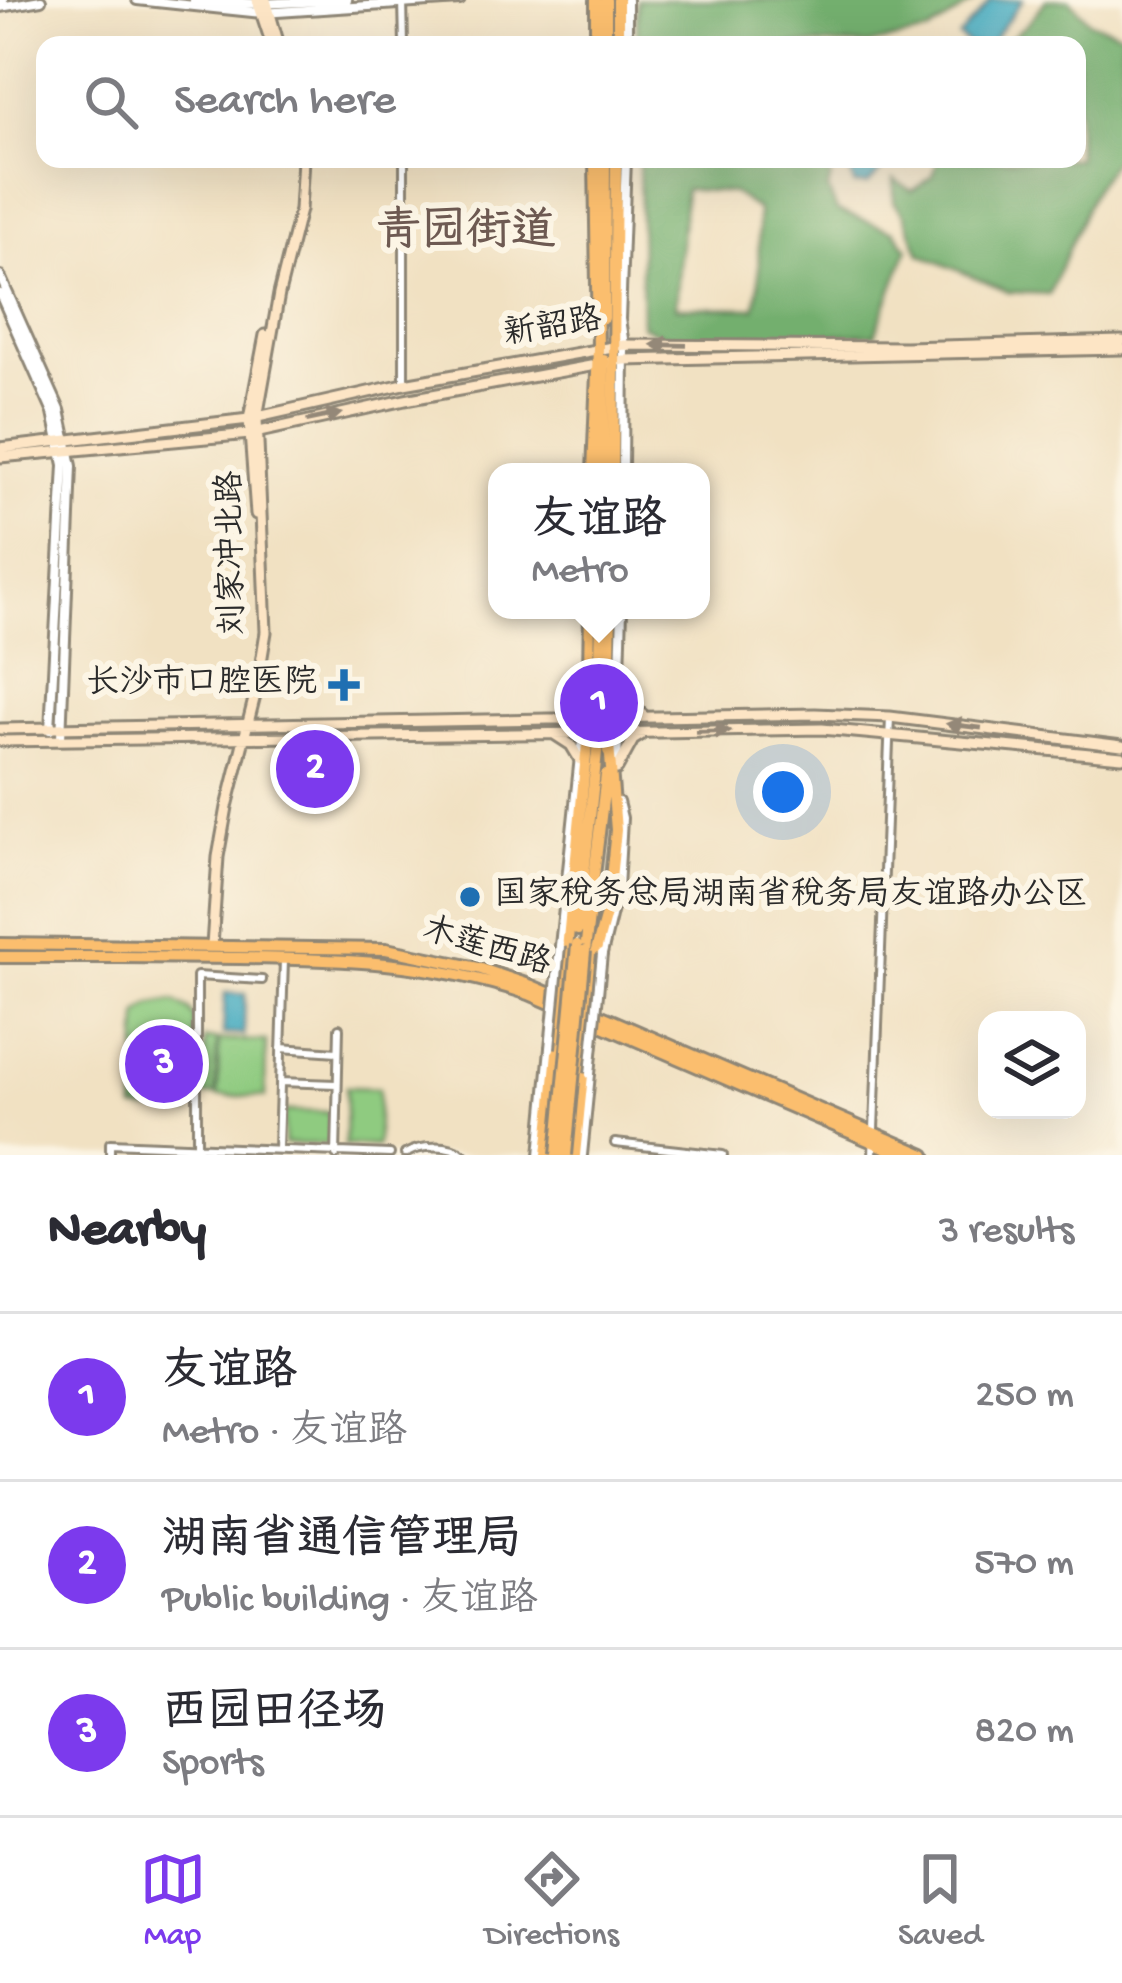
<!DOCTYPE html>
<html lang="en">
<head>
<meta charset="utf-8">
<style>
  body { margin:0; font-family:"Gochi Hand","LXGW WenKai TC",sans-serif; background:#f2f2f3; color:#2b2b33 }
  .controls { position:absolute; right:36px; bottom:36px; display:grid; overflow:hidden; border-radius:24px; box-shadow:0 12px 48px #0002 }
  .controls button { width:108px; height:108px; display:grid; place-items:center; padding:0; border:0; border-bottom:3px solid #e1e1e2; background:#fff; color:#2b2b33; font:60px sans-serif }
  .you { position:absolute; left:783px; top:792px; width:42px; height:42px; margin:-30px; border:9px solid #fff; border-radius:50%; background:#1a73e8; box-shadow:0 0 0 18px #1a73e833 }
  .badge { display:grid; place-items:center; width:78px; height:78px; border-radius:50%; background:#7c3aed; color:#fff; font-size:39px; font-weight:700 }
  .pin { position:absolute; translate:-50% -50%; border:6px solid #fff; box-shadow:0 3px 12px #0006 }
  .popup { position:absolute; left:488px; top:463px; width:222px; height:156px; box-sizing:border-box; display:grid; place-content:center; border-radius:24px; background:#fff; filter:drop-shadow(0 3px 9px #0005); font-size:39px; white-space:nowrap; color:#7c7c81 }
  .popup b { font-size:45px; color:#2b2b33 }
  .popup::after { content:''; position:absolute; left:50%; top:100%; margin-left:-24px; border:24px solid transparent; border-top-color:#fff }
  .list { margin:0; padding:0; list-style:none }
  h2 { display:flex; justify-content:space-between; align-items:center; height:156px; margin:0; padding:0 48px; font-size:51px }
  h2 small { font-size:39px; font-weight:400; color:#7c7c81 }
  .list li { display:grid; grid-template-columns:78px 1fr auto; gap:36px; align-items:center; box-sizing:border-box; height:168px; padding:0 48px; border-top:3px solid #e1e1e2 }
  .list b { display:block; font-size:45px; white-space:nowrap }
  .list p { margin:0; font-size:39px; white-space:nowrap; color:#7c7c81 }
  .list em { font-size:39px; font-style:normal; color:#7c7c81 }
  .icon { flex:none; width:66px; height:66px; fill:none; stroke:currentColor; stroke-width:2; stroke-linecap:round; stroke-linejoin:round }
  .map { position:relative; flex:none; width:1122px; height:1155px; overflow:hidden }
  .search { position:absolute; background:#fff; box-shadow:0 12px 48px #0002; left:36px; right:36px; top:36px; height:132px; display:flex; align-items:center; gap:30px; box-sizing:border-box; padding:0 42px; border-radius:24px; color:#7c7c81; font-size:45px }
  .sheet { height:660px; background:#fff }
  nav { display:flex; justify-content:space-around; align-items:center; box-sizing:border-box; height:168px; border-top:3px solid #e1e1e2; background:#fff; font-size:33px; color:#7c7c81 }
  nav a { display:grid; justify-items:center; gap:6px }
  nav .on { color:#7c3aed }
  .map>svg:first-child { display:block }
  .green { fill:#8fcb80; stroke:#5d7b56; stroke-width:3 }
  .forest { fill:#73af6e; stroke:#4f6d4c; stroke-width:3; fill-rule:evenodd }
  .water { fill:#3fa9bf; stroke:#356a75; stroke-width:3 }
  .lines { fill:none; stroke-linecap:round; stroke-linejoin:round }
  .minor-casing { stroke:#8e8676; stroke-width:12 }
  .tertiary-casing { stroke:#8e8676; stroke-width:14 }
  .secondary-casing { stroke:#8e8676; stroke-width:15 }
  .primary-casing { stroke:#8e8676; stroke-width:16 }
  .minor { stroke:#fff; stroke-width:6 }
  .tertiary { stroke:#fff; stroke-width:8 }
  .secondary { stroke:#fde5c5; stroke-width:9 }
  .primary { stroke:#fbbe6e; stroke-width:10 }
  .tertiary-bridge-casing { stroke:#8e8676; stroke-width:14; stroke-linecap:butt }
  .primary-bridge-casing { stroke:#8e8676; stroke-width:16; stroke-linecap:butt }
  .tertiary-bridge { stroke:#fff; stroke-width:8 }
  .primary-bridge { stroke:#fbbe6e; stroke-width:10 }
  .oneway { fill:#948878 }
  .poi-dot { fill:#1f6fb2; stroke:#fcf5e5; stroke-width:4.5 }
  .labels { text-anchor:middle; dominant-baseline:central; stroke-width:12; stroke-linejoin:round; paint-order:stroke }
  .street-label { font-size:33px; fill:#2b2b2b; stroke:#fcf5e5 }
  .poi-label { font-size:33px; fill:#2b2b2b; stroke:#fcf5e5; text-anchor:end }
  .district-label { font-size:45px; font-weight:bold; fill:#6e5a52; stroke:#fcf5e5 }
</style>
</head>
<body>
<div class="map">
<svg width="1122" height="1155" viewBox="0 0 1122 1155">
  <rect width="100%" height="100%" fill="#fcf5e5"/>
  <filter id="ink" filterUnits="userSpaceOnUse"><feTurbulence type="fractalNoise" baseFrequency=".00833" numOctaves="2"/><feDisplacementMap in="SourceGraphic" scale="24" xChannelSelector="R" yChannelSelector="G"/><feConvolveMatrix kernelMatrix="1 2 1 2 8 2 1 2 1" color-interpolation-filters="sRGB"/></filter>
  <filter id="wash" filterUnits="userSpaceOnUse"><feTurbulence type="fractalNoise" baseFrequency=".004" numOctaves="4" result="noise"/><feDisplacementMap in="SourceGraphic" scale="48" xChannelSelector="R" yChannelSelector="G"/><feGaussianBlur stdDeviation="2.7" result="paint"/><feColorMatrix in="noise" values="0 0 0 0 0 0 0 0 0 0 0 0 0 0 0 0 0 1.4 0 .05"/><feComposite in="paint" operator="in"/></filter>
  <g filter="url(#wash)">
    <rect width="100%" height="100%" fill="#f1e1c2"/>
    <!-- green -->
    <path class="green" d="M173 1001 189 1010 195 1019 189 1113 135 1109 139 1014 149 1006Z
      M205 1039 217 1040 215 1095H203Z
      M219 1040 266 1041 265 1097 218 1096Z
      M346 1087 379 1088 377 1146 345 1145Z
      M284 1111 330 1112V1144H284Z"/>
    <!-- forest -->
    <path class="forest" d="M637 0H977L928 33 867 45H637Z
      M1046 0H1070L1090 22 1122 33V148L1095 187 1049 294 1008 292 920 254 904 214 894 202V179L912 191 933 176 938 159H1077V45H1003L1030 21Z
      M639 159H811L831 177 828 189 837 211 895 231 908 249 875 334 670 338 642 326ZM685 189 733 193 758 210 759 284 755 308 676 307Z"/>
    <!-- water -->
    <path class="water" d="M991 0H1023L989 45H969L959 37Z
      M847 159H892L868 184 854 185Z
      M225 993 245 994 244 1035 223 1034Z"/>
  </g>
  <g filter="url(#ink)">
    <g class="lines">
      <defs>
        <path id="minor" d="M403 1 404 45
          M404 159V384
          M281 1048 337 1052
          M280 1082 336 1084
          M615 1143 723 1155
          M197 1146V976L262 980
          M278 1148 284 960
          M405 1154C420 1145 450 1143 464 1155
          M110 1155V1143L390 1154
          M336 1155 339 1028
          M873 1155 890 717"/>
        <path id="tertiary" d="M137 0 262 13 460 0
          M194 0 258 4 347 0
          M0 1 3 0
          M0 7 41 0
          M627 45V0
          M0 276 60 410 72 466 61 739
          M0 294 53 413 64 465 50 730
          M623 472 624 345 620 319 626 159
          M617 764 622 610
          M560 946 581 747 585 740
          M602 954 618 888 622 818 618 802
          M540 1155 550 1048
          M582 1155 590 1074"/>
        <path id="secondary" d="M257 0 272 45
          M266 0 279 45
          M0 448 249 419 404 384 624 345 906 347 1122 341
          M0 457 250 434 405 400 623 360 1122 349
          M256 514 249 419 265 335
          M621 695 644 716
          M562 720 589 688
          M0 729 815 714 890 717 1122 746
          M607 733 822 729 1122 757
          M554 734 571 745 580 760
          M0 741 590 733
          M617 769 633 740 641 735
          M212 946 218 857 227 807 257 687 266 632 257 418 279 294 300 210 303 159"/>
        <path id="primary" d="M596 45V0
          M606 45V0
          M618 45V0
          M604 318 605 159
          M593 472 598 348 595 159
          M603 472 604 360
          M613 472 616 159
          M608 751 611 610
          M578 930 599 733 601 610
          M0 944 386 949 478 968 532 986 925 1155
          M585 951 606 775
          M0 957C80 957 159 957 239 958 343 959 430 961 529 994L903 1155
          M547 1155 588 734 590 610
          M575 1155 595 954 608 907 616 830 609 744"/>
      </defs>
      <!-- minor casing -->
      <use href="#minor" class="minor-casing"/>
      <!-- tertiary casing -->
      <use href="#tertiary" class="tertiary-casing"/>
      <!-- secondary casing -->
      <use href="#secondary" class="secondary-casing"/>
      <!-- primary casing -->
      <use href="#primary" class="primary-casing"/>
      <!-- minor -->
      <use href="#minor" class="minor"/>
      <!-- tertiary -->
      <use href="#tertiary" class="tertiary"/>
      <!-- secondary -->
      <use href="#secondary" class="secondary"/>
      <!-- primary -->
      <use href="#primary" class="primary"/>
      <defs>
        <path id="tertiary-bridge" d="M550 1048 560 946
          M590 1074 602 954"/>
        <path id="primary-bridge" d="M557 1155 577 945
          M566 1155 585 951"/>
      </defs>
      <!-- tertiary-bridge casing -->
      <use href="#tertiary-bridge" class="tertiary-bridge-casing"/>
      <!-- primary-bridge casing -->
      <use href="#primary-bridge" class="primary-bridge-casing"/>
      <!-- tertiary-bridge -->
      <use href="#tertiary-bridge" class="tertiary-bridge"/>
      <!-- primary-bridge -->
      <use href="#primary-bridge" class="primary-bridge"/>
    </g>
    <!-- one-way arrows -->
    <defs><path id="oneway-solid" d="M-6-.8H1V-3.2L6.5 0L1 3.2V.8H-6Z" transform="scale(3)"/></defs>
    <g class="oneway">
      <use href="#oneway-solid" transform="translate(669 345) rotate(-179)"/>
      <use href="#oneway-solid" transform="translate(324 417) rotate(-12)"/>
      <use href="#oneway-solid" transform="translate(964 726) rotate(-173)"/>
      <use href="#oneway-solid" transform="translate(713 731) rotate(-1)"/>
    </g>
  </g>
  <!-- markers -->
  <g class="poi-dot">
    <path d="M338 667h12v12h12v12h-12v12h-12v-12h-12v-12h12z"/>
    <circle cx="470" cy="897" r="12"/>
  </g>
  <g class="labels">
    <!-- street labels -->
    <g class="street-label">
      <text transform="translate(553 329) rotate(-9)">新韶路</text>
      <text transform="translate(234 553) rotate(-91)">刘家冲北路</text>
      <text transform="translate(486 949) rotate(16)">木莲西路</text>
    </g>
    <!-- poi labels -->
    <g class="poi-label">
      <text x="317" y="685">长沙市口腔医院</text>
      <text x="494" y="897" text-anchor="start">国家税务总局湖南省税务局友谊路办公区</text>
    </g>
    <!-- district labels -->
    <g class="district-label">
      <text x="466" y="234">青园街道</text>
    </g>
  </g>
</svg>
<div class="controls">
<button><svg class="icon" aria-label="layers" viewBox="0 0 24 24"><path d="M12 4l9 5-9 5-9-5zM3 14l9 5 9-5"/></svg></button>
</div>
<div class="you"></div>
<div class="pin badge" style="left:599px;top:703px">1</div>
<div class="popup"><b>友谊路</b>Metro</div>
<div class="pin badge" style="left:315px;top:769px">2</div>
<div class="pin badge" style="left:164px;top:1064px">3</div>
<div class="search"><svg class="icon" aria-label="search" viewBox="0 0 24 24"><circle cx="10" cy="10" r="6"/><path d="M15 15l6 6"/></svg>Search here</div>
</div>
<section class="sheet">
<h2>Nearby<small>3 results</small></h2>
<ul class="list">
<li><span class="badge">1</span><div><b>友谊路</b><p>Metro · 友谊路</p></div><em>250 m</em></li>
<li><span class="badge">2</span><div><b>湖南省通信管理局</b><p>Public building · 友谊路</p></div><em>570 m</em></li>
<li><span class="badge">3</span><div><b>西园田径场</b><p>Sports</p></div><em>820 m</em></li>
</ul>
</section>
<nav>
<a class="on"><svg class="icon" aria-label="map" viewBox="0 0 24 24"><path d="M3 6l6-2 6 2 6-2v14l-6 2-6-2-6 2zM9 4v14M15 6v14"/></svg>Map</a>
<a><svg class="icon" aria-label="directions" viewBox="0 0 24 24"><path d="M12 3l9 9-9 9-9-9zM9 14v-3h6M13 9l2 2-2 2"/></svg>Directions</a>
<a><svg class="icon" aria-label="saved" viewBox="0 0 24 24"><path d="M7 4h10v16l-5-4-5 4z"/></svg>Saved</a>
</nav>
</body>
</html>
